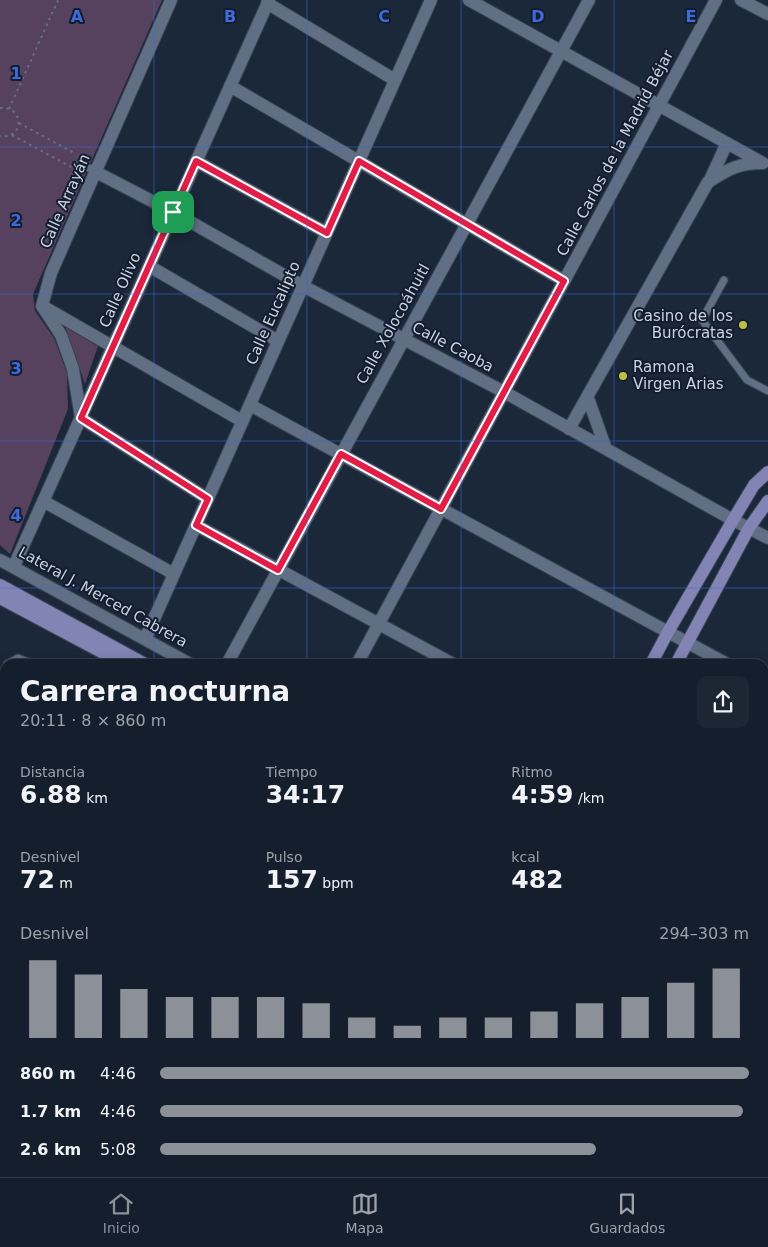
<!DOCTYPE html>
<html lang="es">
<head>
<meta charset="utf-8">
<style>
	:root { --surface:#141e2c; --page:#1d2734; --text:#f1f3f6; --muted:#9da2a9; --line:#333c48; --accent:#8c9099 }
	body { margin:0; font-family:"DejaVu Sans",sans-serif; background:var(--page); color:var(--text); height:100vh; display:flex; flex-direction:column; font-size:19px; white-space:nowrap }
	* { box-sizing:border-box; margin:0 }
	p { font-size:16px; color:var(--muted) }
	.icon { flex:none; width:28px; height:28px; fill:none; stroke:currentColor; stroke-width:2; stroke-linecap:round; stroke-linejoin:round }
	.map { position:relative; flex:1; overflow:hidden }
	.panel { position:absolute; left:0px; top:659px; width:769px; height:519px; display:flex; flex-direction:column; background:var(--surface); border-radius:15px 15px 0 0; box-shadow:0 2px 12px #0003,0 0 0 1px var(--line) }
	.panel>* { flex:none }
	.pin { position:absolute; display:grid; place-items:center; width:42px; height:42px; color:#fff; margin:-21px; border-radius:10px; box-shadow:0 2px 8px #0006 }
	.round { display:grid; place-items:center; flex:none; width:52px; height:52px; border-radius:10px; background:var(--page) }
	.summary { display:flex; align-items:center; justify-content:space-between; height:85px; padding:0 20px }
	h1 { font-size:28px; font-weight:700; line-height:38px }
	.metrics { display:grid; grid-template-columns:repeat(3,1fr); gap:8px; height:85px; padding:5px 20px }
	.metrics div { display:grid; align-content:center }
	.metrics b { font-size:25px; font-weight:700 }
	.metrics small { font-size:14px; font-weight:400 }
	.metrics p { font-size:14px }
	.chart { height:140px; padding:10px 20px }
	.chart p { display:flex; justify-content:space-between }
	.chart svg { width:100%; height:90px; margin-top:5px; stroke:var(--accent); stroke-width:6 }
	ul { padding:0 20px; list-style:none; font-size:16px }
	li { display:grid; grid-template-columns:80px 60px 1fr; align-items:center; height:38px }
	li i { height:12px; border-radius:6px; background:var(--accent) }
	.tab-bar { display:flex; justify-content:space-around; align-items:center; height:70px; border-top:1px solid var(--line); background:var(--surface); font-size:14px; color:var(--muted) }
	.tab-bar a { display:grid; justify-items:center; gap:2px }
	.tab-bar .on { color:var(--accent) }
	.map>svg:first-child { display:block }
	.green { fill:#56415e }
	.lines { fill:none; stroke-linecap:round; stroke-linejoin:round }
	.service-casing { stroke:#394352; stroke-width:9 }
	.minor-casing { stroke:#394352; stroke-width:14 }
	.tertiary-casing { stroke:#394352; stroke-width:14 }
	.primary-casing { stroke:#394352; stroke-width:14 }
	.path { stroke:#657080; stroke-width:2; stroke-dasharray:2.5 4; stroke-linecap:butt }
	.service { stroke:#606f84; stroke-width:7 }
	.minor { stroke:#606f84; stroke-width:12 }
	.tertiary { stroke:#606f84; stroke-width:12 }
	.primary { stroke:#8284b4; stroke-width:12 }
	.route-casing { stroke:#fff; stroke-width:10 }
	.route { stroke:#e11d48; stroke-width:6 }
	.grid { fill:none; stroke:#4069d9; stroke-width:1; stroke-opacity:0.55 }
	.poi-dot { fill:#bdbf43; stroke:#121e30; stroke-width:2 }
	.labels { text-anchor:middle; stroke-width:4; stroke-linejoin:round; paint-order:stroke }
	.street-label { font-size:15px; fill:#cbd3df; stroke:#121e30 }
	.poi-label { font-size:15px; fill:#cbd3df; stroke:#121e30; text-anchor:end }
	.grid-label { font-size:16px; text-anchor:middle; font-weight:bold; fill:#4069d9; stroke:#121e30; stroke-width:4; stroke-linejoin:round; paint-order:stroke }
</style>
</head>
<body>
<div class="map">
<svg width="768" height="1177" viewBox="0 0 768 1177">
	<rect width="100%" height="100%" fill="#1b283a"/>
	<!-- green -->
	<path class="green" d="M 0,0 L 162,0 L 33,294 L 35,311 L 54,338 L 67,373 L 68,409 L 10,554 L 0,545 Z
		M 65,327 L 98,346 L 85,384 Z"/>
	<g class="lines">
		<!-- service casing -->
		<g class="service-casing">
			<path id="service" d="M 80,163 L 96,172
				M 724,280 L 702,320 L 747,380 L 768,391
				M 7,664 L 18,658 L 33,664
				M 5,668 L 5,690"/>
		</g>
		<!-- minor casing -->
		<g class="minor-casing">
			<path id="minor" d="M 171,0 L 51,273 L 42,306 L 61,335 L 73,369 L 81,418 L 208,499
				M 469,0 L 761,162
				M 741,0 L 768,14
				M 267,3 L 395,80
				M 230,86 L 564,281
				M 196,161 L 327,233
				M 96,172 L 173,212 L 303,286 L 504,392 L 733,520 L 768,538
				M 709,182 L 727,143
				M 149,266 L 278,341
				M 44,307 L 242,421
				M 588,398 L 606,449
				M 250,405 L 727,664
				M 569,429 L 708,182 C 729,169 738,163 763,163
				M 43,501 L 174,574
				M 196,525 L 453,664
				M 14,566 L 269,0
				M 145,639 L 431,0
				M 227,664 L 589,0
				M 357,664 L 716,0
				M 764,684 L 768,686
				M 0,826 L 5,828
				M 764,831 L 768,833
				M 0,914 L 5,900
				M 0,1002 L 5,1004
				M 0,1092 L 5,1094
				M 174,1172 L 184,1177
				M 385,1172 L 396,1177
				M 455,1172 L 465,1177
				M 740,1172 L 749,1177
				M 211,1177 L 213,1172
				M 599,1177 L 601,1172
				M 729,1177 L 731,1172"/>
		</g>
		<!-- tertiary casing -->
		<g class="tertiary-casing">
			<path id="tertiary" d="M 0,560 L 190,664
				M 764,978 L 768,980
				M 764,1026 L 768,1028"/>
		</g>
		<!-- primary casing -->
		<g class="primary-casing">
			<path id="primary" d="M 0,585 L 145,664
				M 0,598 L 124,664
				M 651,664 L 668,632 L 733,520 L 754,485 L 768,472
				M 676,664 L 749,528 L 768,501
				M 764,995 L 768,997
				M 764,1009 L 768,1011
				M 425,1177 L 426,1172
				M 450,1177 L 451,1172"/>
		</g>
		<!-- path -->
		<path class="path" d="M 0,108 C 24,105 25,140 0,136
			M 9,109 L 58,0
			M 19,123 L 76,154
			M 12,135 L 71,167"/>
		<!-- service -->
		<use href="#service" class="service"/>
		<!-- minor -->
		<use href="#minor" class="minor"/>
		<!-- tertiary -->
		<use href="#tertiary" class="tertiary"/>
		<!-- primary -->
		<use href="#primary" class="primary"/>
	</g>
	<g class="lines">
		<!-- route casing -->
		<g class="route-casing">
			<path id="route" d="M 196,161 L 327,233 L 359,161 L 564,281 L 441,509 L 341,454 L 278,570 L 196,525 L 208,499 L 81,418 Z"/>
		</g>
		<!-- route -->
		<use href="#route" class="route"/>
	</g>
	<!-- grid -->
	<path class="grid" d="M 154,0 L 154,664M 307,0 L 307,664M 461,0 L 461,664M 614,0 L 614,664M 0,147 L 768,147M 0,294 L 768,294M 0,441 L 768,441M 0,588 L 768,588M 0,736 L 5,736M 764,736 L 768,736M 0,883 L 5,883M 764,883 L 768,883M 0,1030 L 5,1030M 764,1030 L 768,1030M 154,1172 L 154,1177M 307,1172 L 307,1177M 461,1172 L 461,1177M 614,1172 L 614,1177"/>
	<!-- markers -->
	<g class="poi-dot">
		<circle cx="743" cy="325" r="5"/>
		<circle cx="623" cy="376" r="5"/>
	</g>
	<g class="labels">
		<!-- street labels -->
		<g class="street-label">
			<text transform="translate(615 153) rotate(-62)" y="5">Calle Carlos de la Madrid Béjar</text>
			<text transform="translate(65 201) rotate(-66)" y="5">Calle Arrayán</text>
			<text transform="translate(120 290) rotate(-66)" y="5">Calle Olivo</text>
			<text transform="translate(273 313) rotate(-66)" y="5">Calle Eucalipto</text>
			<text transform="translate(393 324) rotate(-61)" y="5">Calle Xolocoáhuitl</text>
			<text transform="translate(453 347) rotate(28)" y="5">Calle Caoba</text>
			<text transform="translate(103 597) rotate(29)" y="5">Lateral J. Merced Cabrera</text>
		</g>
		<!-- poi labels -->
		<g class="poi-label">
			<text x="733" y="321">Casino de los<tspan x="733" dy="17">Burócratas</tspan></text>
			<text x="633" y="372" text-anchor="start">Ramona<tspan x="633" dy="17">Virgen Arias</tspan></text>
		</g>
	</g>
	<g class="grid-label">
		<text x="77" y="22">A</text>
		<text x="230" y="22">B</text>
		<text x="384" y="22">C</text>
		<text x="538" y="22">D</text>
		<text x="691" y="22">E</text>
		<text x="16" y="79">1</text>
		<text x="16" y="226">2</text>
		<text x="16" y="374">3</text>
		<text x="16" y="521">4</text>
	</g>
</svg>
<div class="pin" style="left:173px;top:212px;background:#1e9e55"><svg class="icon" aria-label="arrive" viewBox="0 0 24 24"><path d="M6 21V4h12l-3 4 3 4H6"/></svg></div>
<section class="panel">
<div class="summary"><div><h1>Carrera nocturna</h1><p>20:11 · 8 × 860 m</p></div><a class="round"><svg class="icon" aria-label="share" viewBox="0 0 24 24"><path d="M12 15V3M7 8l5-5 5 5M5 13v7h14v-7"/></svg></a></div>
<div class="metrics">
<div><p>Distancia</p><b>6.88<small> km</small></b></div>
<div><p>Tiempo</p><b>34:17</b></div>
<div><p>Ritmo</p><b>4:59<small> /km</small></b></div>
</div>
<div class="metrics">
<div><p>Desnivel</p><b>72<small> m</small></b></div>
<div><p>Pulso</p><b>157<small> bpm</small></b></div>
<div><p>kcal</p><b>482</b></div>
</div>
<div class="chart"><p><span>Desnivel</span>294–303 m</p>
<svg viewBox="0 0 160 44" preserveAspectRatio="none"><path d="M5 44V6M15 44V13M25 44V20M35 44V24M45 44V24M55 44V24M65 44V27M75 44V34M85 44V38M95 44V34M105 44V34M115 44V31M125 44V27M135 44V24M145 44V17M155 44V10"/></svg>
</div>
<ul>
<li><b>860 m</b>4:46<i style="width:100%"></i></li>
<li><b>1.7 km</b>4:46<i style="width:99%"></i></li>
<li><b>2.6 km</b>5:08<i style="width:74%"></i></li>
</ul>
</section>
</div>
<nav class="tab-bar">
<a class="on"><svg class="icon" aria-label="home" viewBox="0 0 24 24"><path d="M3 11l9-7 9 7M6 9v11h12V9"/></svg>Inicio</a>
<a><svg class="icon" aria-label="map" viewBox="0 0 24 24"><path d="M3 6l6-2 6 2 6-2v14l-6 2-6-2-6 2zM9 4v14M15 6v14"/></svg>Mapa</a>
<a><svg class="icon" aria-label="saved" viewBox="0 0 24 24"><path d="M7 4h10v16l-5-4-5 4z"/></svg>Guardados</a>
</nav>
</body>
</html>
